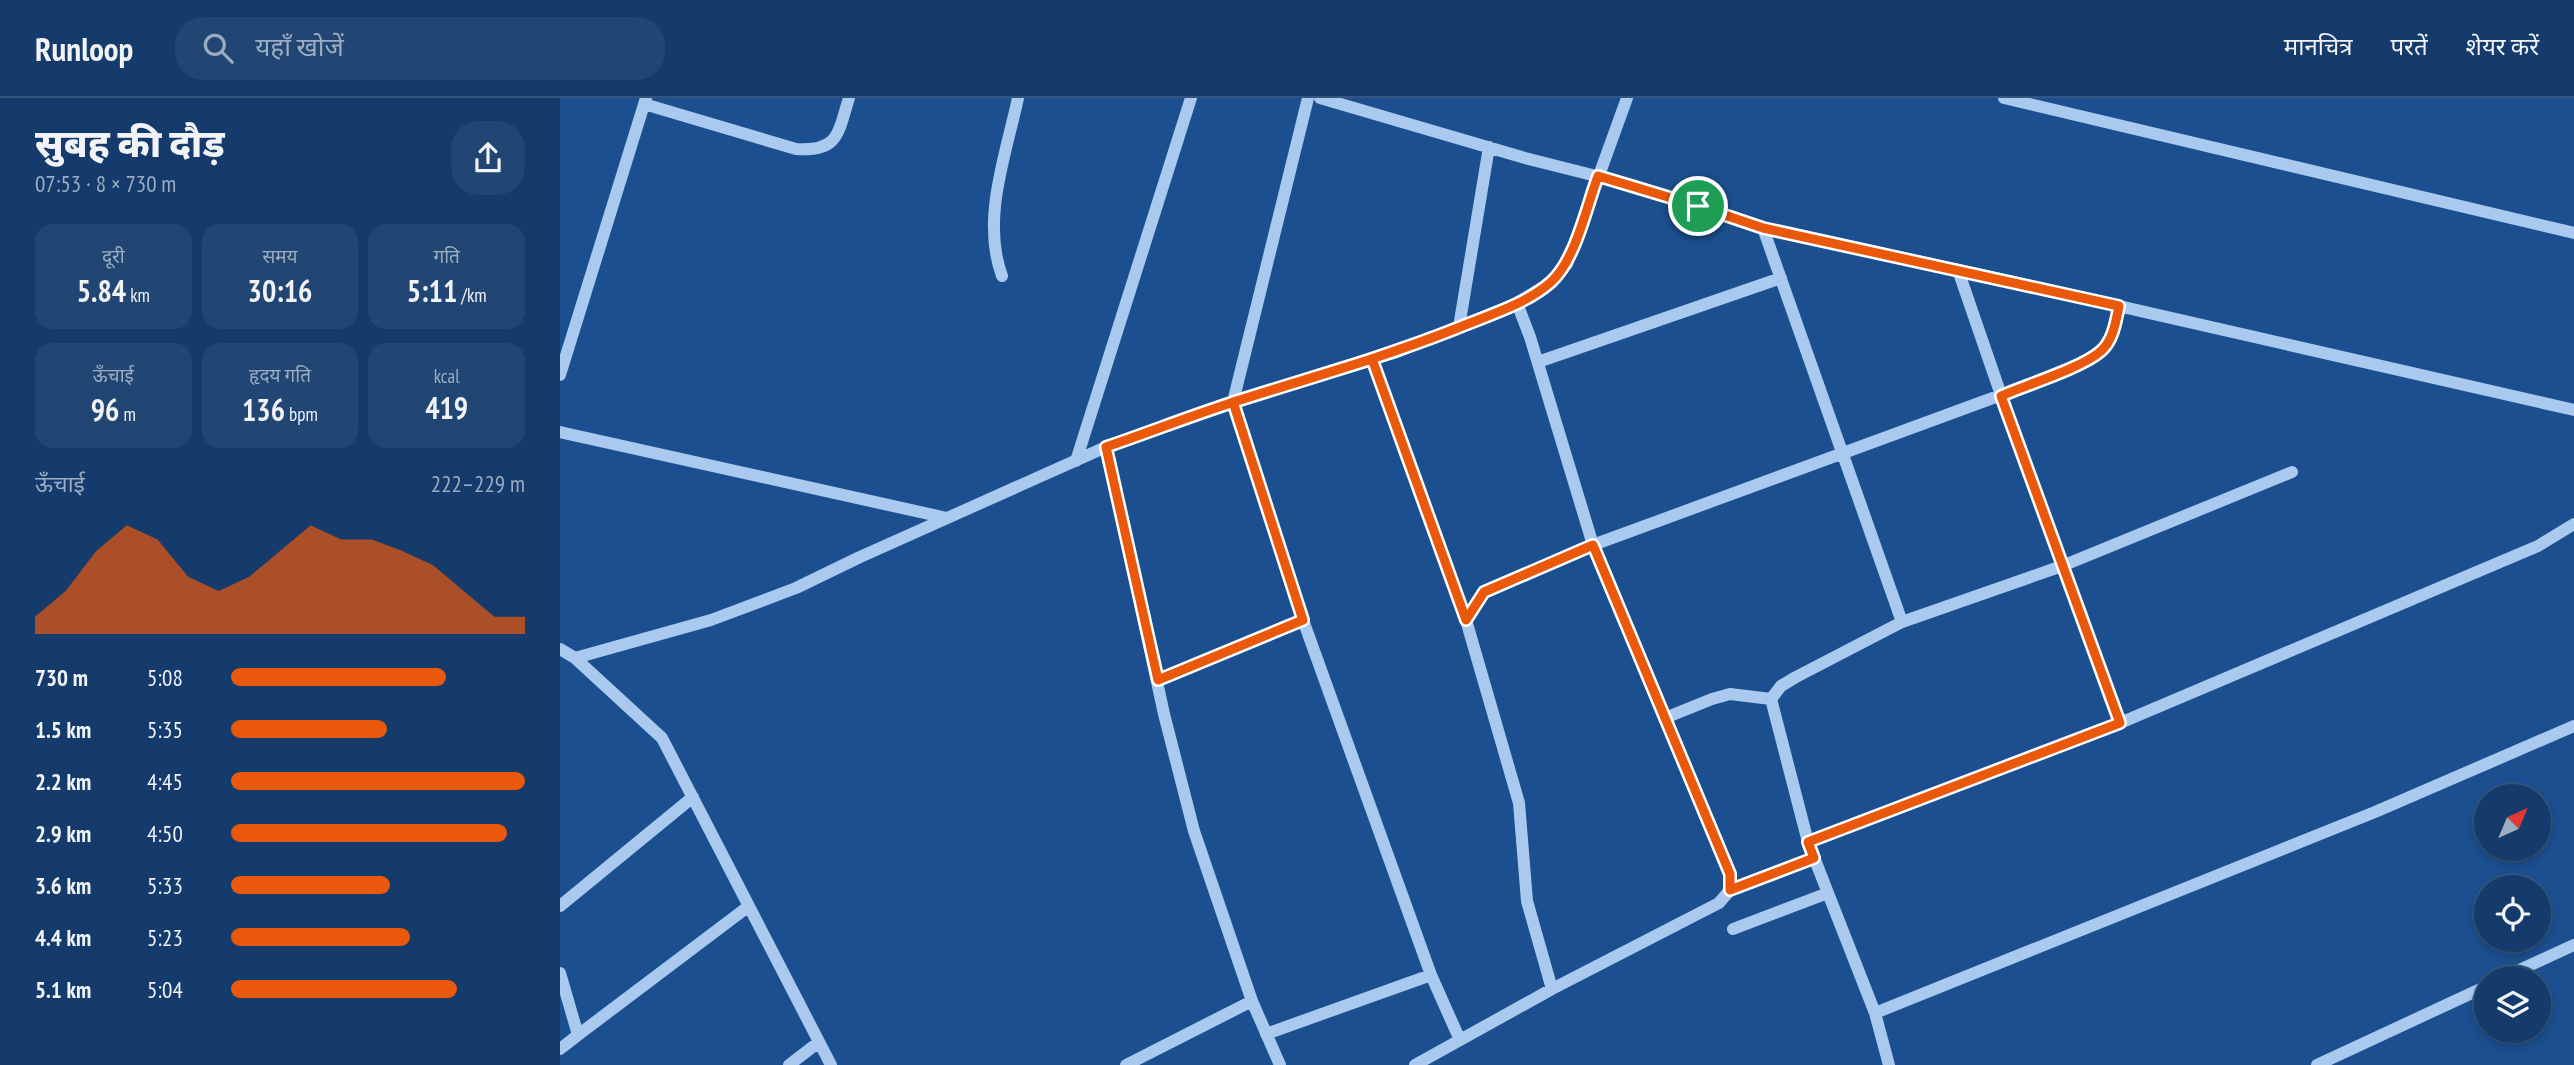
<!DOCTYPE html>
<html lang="hi">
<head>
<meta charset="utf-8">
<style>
	:root { --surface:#143b6b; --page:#214673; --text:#f1f3f6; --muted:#9dadc1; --line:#33557e; --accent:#ea580c }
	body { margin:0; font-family:"PT Sans Narrow","Noto Sans Devanagari",sans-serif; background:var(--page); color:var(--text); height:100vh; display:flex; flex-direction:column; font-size:26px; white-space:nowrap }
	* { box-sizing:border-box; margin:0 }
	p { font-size:23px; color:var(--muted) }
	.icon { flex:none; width:38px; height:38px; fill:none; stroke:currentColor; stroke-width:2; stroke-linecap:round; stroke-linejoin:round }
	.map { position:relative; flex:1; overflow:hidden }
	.details { display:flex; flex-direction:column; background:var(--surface); width:560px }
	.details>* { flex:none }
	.needle { width:46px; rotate:44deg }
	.controls { position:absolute; left:1914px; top:686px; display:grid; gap:14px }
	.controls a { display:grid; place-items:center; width:77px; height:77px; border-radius:50%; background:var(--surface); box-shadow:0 4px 10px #0003,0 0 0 2px var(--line); font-size:35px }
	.pin { position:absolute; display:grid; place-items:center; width:60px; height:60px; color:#fff; margin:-30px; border:4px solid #fff; border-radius:50%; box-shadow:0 2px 7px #0007 }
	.round { display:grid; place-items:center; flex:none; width:74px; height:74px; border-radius:28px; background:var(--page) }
	.overview { display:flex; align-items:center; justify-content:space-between; height:119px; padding:0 35px }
	h1 { font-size:38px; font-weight:800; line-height:52px }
	.metrics { display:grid; grid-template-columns:repeat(3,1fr); gap:10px; height:119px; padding:7px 35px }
	.metrics div { display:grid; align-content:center; border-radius:18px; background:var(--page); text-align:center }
	.metrics b { font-size:30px; font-weight:800 }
	.metrics small { font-size:19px; font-weight:400 }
	.metrics p { font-size:19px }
	.chart { height:196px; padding:14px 35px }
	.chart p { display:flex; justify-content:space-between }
	.chart svg { width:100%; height:126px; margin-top:7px; fill:var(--accent); opacity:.7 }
	ul { padding:0 35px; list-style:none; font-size:23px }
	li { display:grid; grid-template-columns:112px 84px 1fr; align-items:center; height:52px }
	li i { height:18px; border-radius:9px; background:var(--accent) }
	header { display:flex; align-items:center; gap:42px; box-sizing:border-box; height:98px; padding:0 35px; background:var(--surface); border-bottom:2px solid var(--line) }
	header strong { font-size:33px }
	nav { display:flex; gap:38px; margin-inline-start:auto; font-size:24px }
	.search { width:490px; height:63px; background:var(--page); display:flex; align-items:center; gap:18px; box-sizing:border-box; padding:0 24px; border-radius:28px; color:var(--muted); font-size:26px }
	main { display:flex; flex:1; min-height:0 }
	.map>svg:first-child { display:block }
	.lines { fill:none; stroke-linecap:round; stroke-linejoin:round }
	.minor { stroke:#a9c9ee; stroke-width:12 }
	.route-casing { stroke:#fff; stroke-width:14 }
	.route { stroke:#ea580c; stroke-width:9 }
</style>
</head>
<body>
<header>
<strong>Runloop</strong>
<div class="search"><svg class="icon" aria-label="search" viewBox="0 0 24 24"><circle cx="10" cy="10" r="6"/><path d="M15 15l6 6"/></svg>यहाँ खोजें</div>
<nav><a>मानचित्र</a><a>परतें</a><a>शेयर करें</a></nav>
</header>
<main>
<section class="details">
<div class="overview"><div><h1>सुबह की दौड़</h1><p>07:53 · 8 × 730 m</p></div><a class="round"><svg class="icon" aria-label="share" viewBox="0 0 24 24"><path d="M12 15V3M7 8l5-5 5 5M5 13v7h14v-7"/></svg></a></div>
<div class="metrics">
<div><p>दूरी</p><b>5.84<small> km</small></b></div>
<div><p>समय</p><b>30:16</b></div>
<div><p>गति</p><b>5:11<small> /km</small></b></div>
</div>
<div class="metrics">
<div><p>ऊँचाई</p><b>96<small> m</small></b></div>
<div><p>हृदय गति</p><b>136<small> bpm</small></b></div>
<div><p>kcal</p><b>419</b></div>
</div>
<div class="chart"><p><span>ऊँचाई</span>222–229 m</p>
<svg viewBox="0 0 160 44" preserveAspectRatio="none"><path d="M0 44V38L10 29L20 15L30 6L40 11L50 24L60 29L70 24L80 15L90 6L100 11L110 11L120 15L130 20L140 29L150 38L160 38V44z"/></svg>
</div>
<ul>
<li><b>730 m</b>5:08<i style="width:73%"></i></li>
<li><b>1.5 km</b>5:35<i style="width:53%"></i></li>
<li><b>2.2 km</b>4:45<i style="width:100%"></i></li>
<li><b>2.9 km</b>4:50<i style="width:94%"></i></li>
<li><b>3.6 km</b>5:33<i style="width:54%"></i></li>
<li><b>4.4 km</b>5:23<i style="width:61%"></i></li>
<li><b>5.1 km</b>5:04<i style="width:77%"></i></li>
</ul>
</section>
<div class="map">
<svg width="2014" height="967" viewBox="0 0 2014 967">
	<rect width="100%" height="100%" fill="#1b4f8f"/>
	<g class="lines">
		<!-- minor -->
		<path class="minor" d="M 760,0 L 965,60 L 1072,87 L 1203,130 L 1427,178 L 2014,312
			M 1444,0 L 2014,135
			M 84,6 L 236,51 C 279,54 278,35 289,0
			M 1203,130 L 1342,524 L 1236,579 L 1221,588 L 1211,601 L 1248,744 L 1315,915 L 1815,714 L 2014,628
			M 1398,172 L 1441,297 L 1560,625 L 1978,448 L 2014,426
			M 442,178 C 421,121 446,57 458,0
			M 957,205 L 990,185 L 1007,166 L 1067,0
			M 899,229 L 929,49
			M 812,261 L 906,522
			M 978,264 L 1221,180
			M 0,277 L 86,0
			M 0,334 L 387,420
			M 546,349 L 673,304 L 837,254 L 957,205 L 970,239 L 1033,447 L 1170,776 L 1170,792 L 1159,805 L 992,891 L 855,967
			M 516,363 L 631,0
			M 743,522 L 673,304 L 748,0
			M 1342,524 L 1502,468 L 1732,374
			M 0,551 L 15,560 L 102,640 L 271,967
			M 15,560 L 151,522 L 236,490 L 300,459 L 546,349 L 604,616 L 634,733 L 692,903 L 566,967
			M 598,582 L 743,522 L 871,877 L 900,942
			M 1105,620 L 1152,601 L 1170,596 L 1211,601
			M 1248,744 L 1560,625
			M 1170,792 L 1254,760
			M 0,808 L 133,699
			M 1173,831 L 1268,795
			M 0,875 L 18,937 L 0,951
			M 1942,880 L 2014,847
			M 992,891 L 967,803 L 959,705 L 906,522 L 924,494 L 1033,447 L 1441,297 L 1524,264 L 1542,252 L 1553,235 L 1559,208
			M 692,903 L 720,967
			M 1315,915 L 1329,967
			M 706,936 L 871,877
			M 18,937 L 189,808
			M 229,967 L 259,944
			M 1757,967 L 1927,888"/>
	</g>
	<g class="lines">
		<!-- route casing -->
		<g class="route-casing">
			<path id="route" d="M 1138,108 L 1038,78 C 1026,110 1016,161 991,184 C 965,207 926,218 895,231 C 824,259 750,280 677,303 C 633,317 590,334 546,349 L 598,582 L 743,522 L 673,304 L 812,261 L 906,522 L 924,494 L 1033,447 L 1170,776 L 1170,792 L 1254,760 L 1248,744 L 1560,625 L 1441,298 C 1466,287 1522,270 1541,253 C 1553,243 1556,223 1559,208 L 1203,130 L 1138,108"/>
		</g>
		<!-- route -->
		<use href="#route" class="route"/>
	</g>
</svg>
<div class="controls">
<a><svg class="needle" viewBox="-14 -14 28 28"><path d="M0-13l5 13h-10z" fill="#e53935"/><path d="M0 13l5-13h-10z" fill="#9dadc1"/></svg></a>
<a><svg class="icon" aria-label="locate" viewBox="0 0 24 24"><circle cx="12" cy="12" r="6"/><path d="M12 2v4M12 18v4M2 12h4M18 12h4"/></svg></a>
<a><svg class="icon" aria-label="layers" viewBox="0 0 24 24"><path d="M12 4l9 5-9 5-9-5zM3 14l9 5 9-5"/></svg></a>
</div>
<div class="pin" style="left:1138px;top:108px;background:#1e9e55"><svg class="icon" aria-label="arrive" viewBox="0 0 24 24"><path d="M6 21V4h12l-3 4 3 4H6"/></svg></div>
</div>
</main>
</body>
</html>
